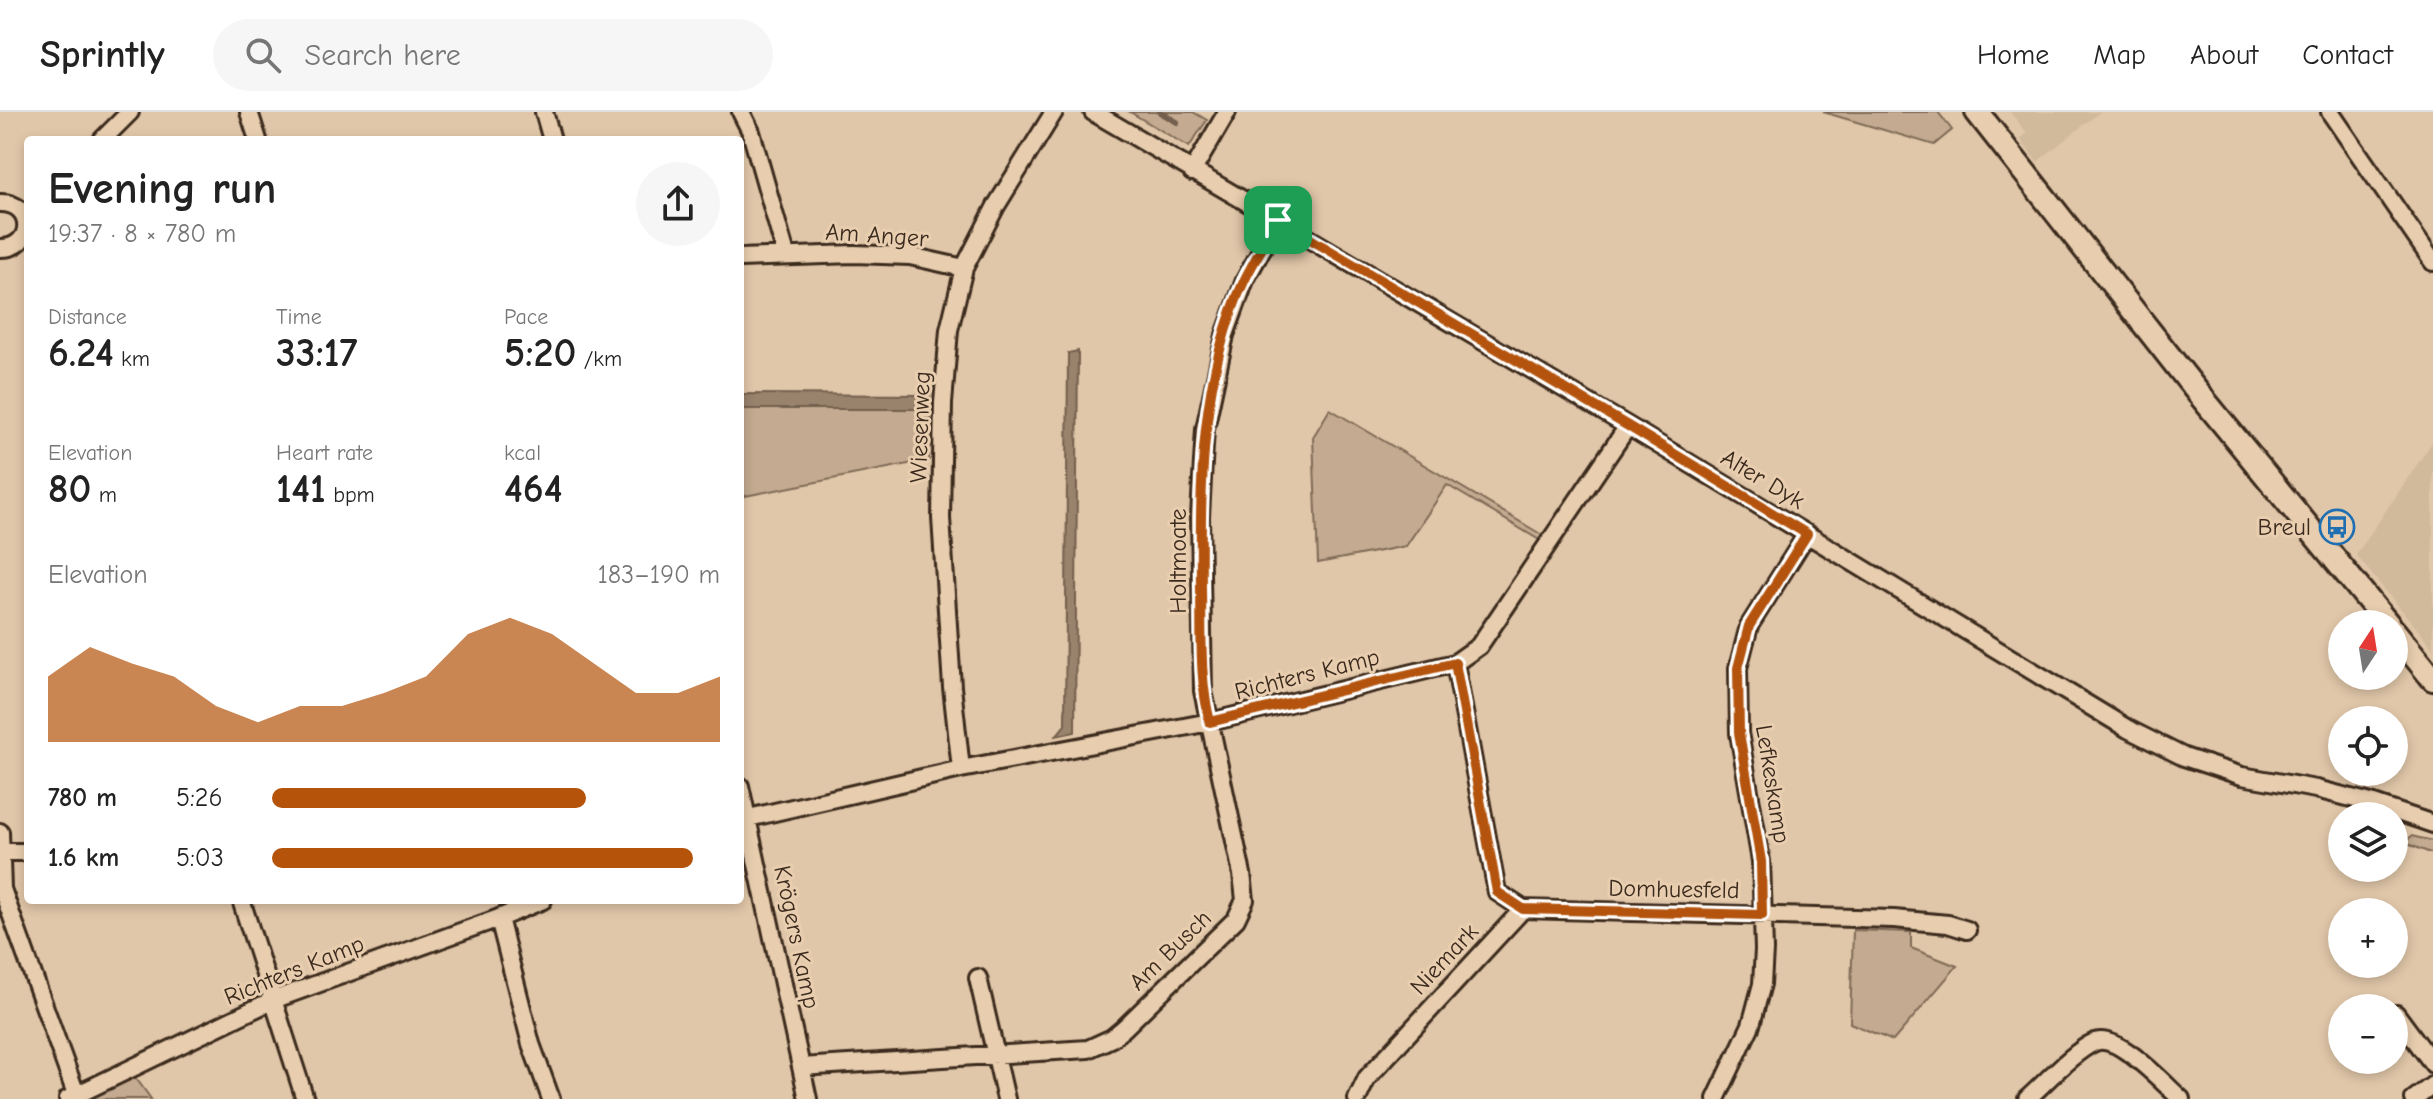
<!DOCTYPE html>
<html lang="en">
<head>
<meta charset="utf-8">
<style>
	:root { --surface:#fff; --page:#f6f6f6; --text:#222; --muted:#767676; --line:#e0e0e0; --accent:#b45309 }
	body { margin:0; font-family:"Comic Neue",sans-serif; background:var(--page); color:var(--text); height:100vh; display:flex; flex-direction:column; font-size:30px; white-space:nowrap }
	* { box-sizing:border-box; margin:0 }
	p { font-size:26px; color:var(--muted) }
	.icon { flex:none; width:44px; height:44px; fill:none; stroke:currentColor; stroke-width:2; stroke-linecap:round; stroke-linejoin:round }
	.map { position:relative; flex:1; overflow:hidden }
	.side { position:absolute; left:24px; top:24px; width:720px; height:768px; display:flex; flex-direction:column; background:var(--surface); border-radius:8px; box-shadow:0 4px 12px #0003 }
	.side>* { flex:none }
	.needle { width:52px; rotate:12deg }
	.tools { position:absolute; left:2328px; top:498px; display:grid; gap:16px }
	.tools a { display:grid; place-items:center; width:80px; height:80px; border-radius:50%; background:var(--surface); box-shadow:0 4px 12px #0003; font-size:40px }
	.pin { position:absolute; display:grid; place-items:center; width:68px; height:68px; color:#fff; margin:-34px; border-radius:16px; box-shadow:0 4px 12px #0006 }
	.round { display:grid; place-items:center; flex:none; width:84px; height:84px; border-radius:42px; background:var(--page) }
	.headline { display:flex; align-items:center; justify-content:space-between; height:136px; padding:0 24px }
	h1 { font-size:44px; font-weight:600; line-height:60px }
	.figures { display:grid; grid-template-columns:repeat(3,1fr); gap:12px; height:136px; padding:8px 24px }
	.figures div { display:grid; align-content:center }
	.figures b { font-size:40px; font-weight:600 }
	.figures small { font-size:22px; font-weight:400 }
	.figures p { font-size:22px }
	.chart { height:224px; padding:16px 24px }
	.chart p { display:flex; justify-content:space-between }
	.chart svg { width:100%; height:144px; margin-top:8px; fill:var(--accent); opacity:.7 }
	ul { padding:0 24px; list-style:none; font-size:26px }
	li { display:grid; grid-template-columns:128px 96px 1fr; align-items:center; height:60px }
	li i { height:20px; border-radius:10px; background:var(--accent) }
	header { display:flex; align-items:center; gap:48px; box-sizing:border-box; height:112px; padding:0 40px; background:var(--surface); border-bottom:2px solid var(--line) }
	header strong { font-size:38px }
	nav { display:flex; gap:44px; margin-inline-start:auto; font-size:28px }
	.search { width:560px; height:72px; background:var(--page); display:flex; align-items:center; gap:20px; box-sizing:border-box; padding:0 28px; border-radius:44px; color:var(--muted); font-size:30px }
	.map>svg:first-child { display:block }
	.built { fill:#d1b99c }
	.green { fill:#c3aa90; stroke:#7f6a57; stroke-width:2 }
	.water { fill:#99836d; stroke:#735f4d; stroke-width:2 }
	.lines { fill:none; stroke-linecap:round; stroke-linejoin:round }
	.stream { stroke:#735f4d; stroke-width:6 }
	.minor-casing { stroke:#3b2a1e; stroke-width:22 }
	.secondary-casing { stroke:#3b2a1e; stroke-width:28 }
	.minor { stroke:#e8ceaf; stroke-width:16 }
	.secondary { stroke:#e8ceaf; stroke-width:22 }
	.route-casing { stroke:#fff; stroke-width:16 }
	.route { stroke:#b45309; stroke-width:10 }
	.labels { text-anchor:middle; stroke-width:6; stroke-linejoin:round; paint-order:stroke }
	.street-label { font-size:24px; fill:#3b2a1e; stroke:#e8ceaf }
	.poi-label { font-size:24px; fill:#3b2a1e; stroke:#e8ceaf; text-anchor:end }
</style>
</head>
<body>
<header>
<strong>Sprintly</strong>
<div class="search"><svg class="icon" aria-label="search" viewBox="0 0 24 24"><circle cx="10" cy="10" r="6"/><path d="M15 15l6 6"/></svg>Search here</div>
<nav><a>Home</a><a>Map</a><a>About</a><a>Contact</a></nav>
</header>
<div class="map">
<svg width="2433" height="987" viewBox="0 0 2433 987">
	<rect width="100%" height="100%" fill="#e1c7a9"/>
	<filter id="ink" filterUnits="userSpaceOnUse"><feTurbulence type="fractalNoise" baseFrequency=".0125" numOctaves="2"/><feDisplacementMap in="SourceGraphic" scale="16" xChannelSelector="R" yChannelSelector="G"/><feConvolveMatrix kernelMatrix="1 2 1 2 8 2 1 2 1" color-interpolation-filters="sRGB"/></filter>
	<g filter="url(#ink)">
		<!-- built -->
		<path class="built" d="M 2010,0 L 2100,0 L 2037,50 L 2020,27 L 2027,21 Z
			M 2433,329 L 2433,536 L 2356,443 Z"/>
		<!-- green -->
		<path class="green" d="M 1130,0 L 1193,0 L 1207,8 L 1189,35 Z
			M 1823,0 L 1938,0 L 1952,18 L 1934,33 Z
			M 740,297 L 930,297 L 929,348 L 740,385 Z
			M 1330,297 L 1544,424 L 1541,429 L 1447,373 L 1406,434 L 1318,451 L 1313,325 Z
			M 2411,724 L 2433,729 L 2433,742 L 2405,731 Z
			M 1853,818 L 1911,820 L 1911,836 L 1957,854 L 1893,929 L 1850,911 Z
			M 130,962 L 138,969 L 151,987 L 84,987 Z"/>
		<!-- water -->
		<path class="water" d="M 1078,239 L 1075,620 L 1056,624 L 1065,613 L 1068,241 Z
			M 740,282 L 930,283 L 930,297 L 740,297 Z"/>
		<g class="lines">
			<!-- stream -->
			<path class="stream" d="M 1160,0 L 1177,10"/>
			<!-- minor casing -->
			<g class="minor-casing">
				<path id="minor" d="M 249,0 L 258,28
					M 544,0 L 552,28
					M 741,0 L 751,20 L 786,143
					M 1093,0 L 1628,314 L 2128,617 L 2184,645 L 2242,664 L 2316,677 L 2371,691 L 2433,712
					M 2330,0 L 2433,150
					M 102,28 L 130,0
					M 1192,60 L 1227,0
					M 0,91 C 35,90 35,137 0,136
					M 740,146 L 854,142 L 910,144 L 964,156
					M 961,657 L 952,575 L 941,406 L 943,291 L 949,218 L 964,156 L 996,94 L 1054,0
					M 740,674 L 808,987
					M 740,708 L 961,657 L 1210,610 L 1455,551 L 1479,534 L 1628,314
					M 0,720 L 2,777 L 76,982
					M 0,740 L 28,740
					M 241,788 L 305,987
					M 1523,797 L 1894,807 L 1948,812 L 1967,818
					M 499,806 L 531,932 L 551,987
					M 978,866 L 1006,987
					M 2396,902 L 2433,952
					M 801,955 L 1088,937 L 1112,926 L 1124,916 L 1236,807 L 1245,788 L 1242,762 L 1203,579 L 1200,405 L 1202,367 L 1205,317 L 1225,223 L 1245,168 L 1278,108
					M 68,987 L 273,888 L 499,806 L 543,788
					M 1357,987 L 1367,966 L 1523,797 L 1497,780 L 1455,551
					M 1716,987 L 1751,913 L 1762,872 L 1764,838 L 1761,749 L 1739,621 L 1738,556 L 1749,514 L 1807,422
					M 2027,987 C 2044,972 2075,938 2095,930 C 2118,921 2164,972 2181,987
					M 2414,987 L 2433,973"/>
			</g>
			<!-- secondary casing -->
			<g class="secondary-casing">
				<path id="secondary" d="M 1977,0 L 2195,277 L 2388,512
					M 2394,519 L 2433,567"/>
			</g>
			<!-- minor -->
			<use href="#minor" class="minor"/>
			<!-- secondary -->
			<use href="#secondary" class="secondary"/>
		</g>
	</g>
	<g class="lines" filter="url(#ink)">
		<!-- route casing -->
		<g class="route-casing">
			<path id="route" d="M 1278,108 L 1628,314 L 1807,422 L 1749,514 L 1738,556 L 1739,621 L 1761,749 L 1762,803 L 1523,797 L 1497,780 L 1455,551 L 1210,610 C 1199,566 1202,522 1201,477 C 1200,373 1200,263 1245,167 C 1255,147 1267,128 1278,108 Z"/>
		</g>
		<!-- route -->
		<use href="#route" class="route"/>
	</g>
	<!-- icons -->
	<defs>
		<g id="bus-ring" transform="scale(1.8)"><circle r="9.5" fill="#e8ceaf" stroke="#1f6fb2" stroke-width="1.5"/><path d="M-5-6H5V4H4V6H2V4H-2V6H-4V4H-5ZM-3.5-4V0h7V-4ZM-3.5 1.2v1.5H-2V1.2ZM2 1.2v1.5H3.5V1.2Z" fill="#1f6fb2"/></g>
	</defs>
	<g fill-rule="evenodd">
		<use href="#bus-ring" x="2337" y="415"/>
	</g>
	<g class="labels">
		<!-- street labels -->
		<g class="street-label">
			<text transform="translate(877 123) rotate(4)" y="8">Am Anger</text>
			<text transform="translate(920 315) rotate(-88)" y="8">Wiesenweg</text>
			<text transform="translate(1763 367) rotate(31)" y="8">Alter Dyk</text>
			<text transform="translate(1178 449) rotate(-90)" y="8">Holtmoate</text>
			<text transform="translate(1307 562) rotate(-14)" y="8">Richters Kamp</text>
			<text transform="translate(1773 672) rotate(81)" y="8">Lefkeskamp</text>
			<text transform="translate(1674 777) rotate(1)" y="8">Domhuesfeld</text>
			<text transform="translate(797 825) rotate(78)" y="8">Krögers Kamp</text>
			<text transform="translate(1170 838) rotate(-44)" y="8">Am Busch</text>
			<text transform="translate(1444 847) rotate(-47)" y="8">Niemark</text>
			<text transform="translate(294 858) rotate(-22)" y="8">Richters Kamp</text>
		</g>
		<!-- poi labels -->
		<g class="poi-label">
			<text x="2311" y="423">Breul</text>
		</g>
	</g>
</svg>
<div class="tools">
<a><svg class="needle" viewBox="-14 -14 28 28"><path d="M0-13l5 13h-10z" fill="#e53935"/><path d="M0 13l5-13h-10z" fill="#767676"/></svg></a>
<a><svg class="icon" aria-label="locate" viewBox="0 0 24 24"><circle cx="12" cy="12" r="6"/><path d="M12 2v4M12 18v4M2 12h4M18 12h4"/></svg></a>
<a><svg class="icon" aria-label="layers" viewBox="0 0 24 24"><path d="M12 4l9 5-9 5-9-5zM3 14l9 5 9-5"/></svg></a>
<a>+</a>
<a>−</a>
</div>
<div class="pin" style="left:1278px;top:108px;background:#1e9e55"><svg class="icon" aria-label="arrive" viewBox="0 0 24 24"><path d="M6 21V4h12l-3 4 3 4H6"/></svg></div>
<section class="side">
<div class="headline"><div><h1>Evening run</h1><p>19:37 · 8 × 780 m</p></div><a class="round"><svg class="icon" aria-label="share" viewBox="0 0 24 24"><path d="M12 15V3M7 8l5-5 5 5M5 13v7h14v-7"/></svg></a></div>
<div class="figures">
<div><p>Distance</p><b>6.24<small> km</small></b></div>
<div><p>Time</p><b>33:17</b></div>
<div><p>Pace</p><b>5:20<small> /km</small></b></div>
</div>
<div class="figures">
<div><p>Elevation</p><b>80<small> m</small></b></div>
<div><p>Heart rate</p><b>141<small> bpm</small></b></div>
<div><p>kcal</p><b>464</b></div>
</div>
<div class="chart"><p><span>Elevation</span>183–190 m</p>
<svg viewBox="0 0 160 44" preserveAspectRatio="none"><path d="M0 44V24L10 15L20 20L30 24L40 33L50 38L60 33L70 33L80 29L90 24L100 11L110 6L120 11L130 20L140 29L150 29L160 24V44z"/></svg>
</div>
<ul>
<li><b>780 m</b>5:26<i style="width:70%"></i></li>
<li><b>1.6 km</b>5:03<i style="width:94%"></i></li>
</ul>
</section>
</div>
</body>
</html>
